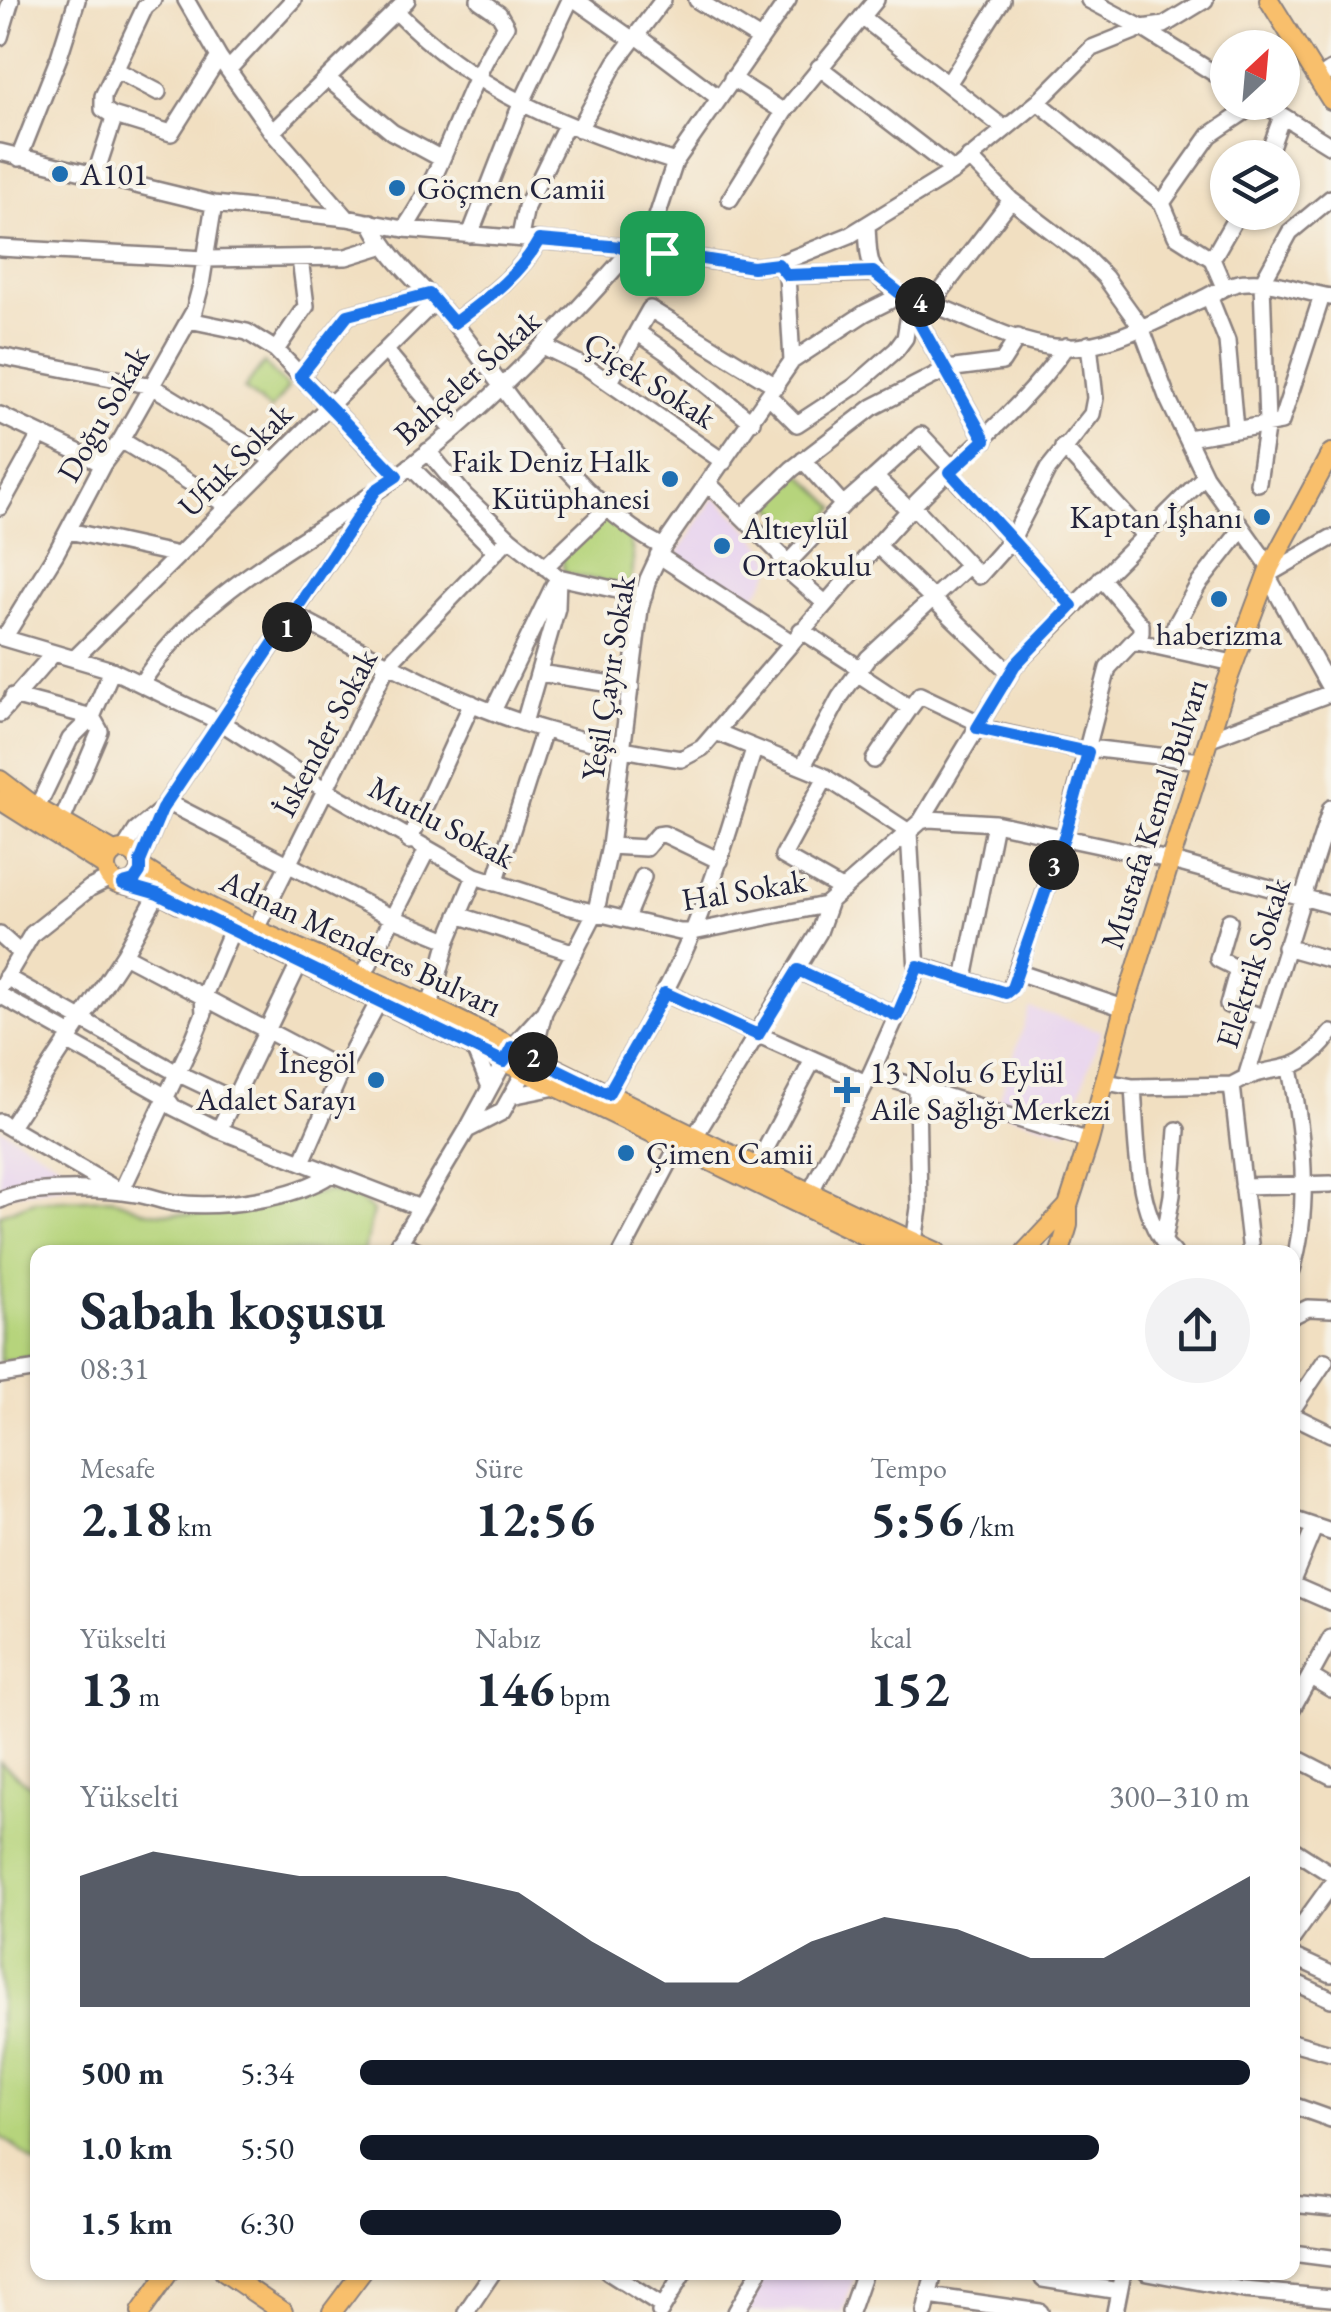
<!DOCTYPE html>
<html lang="tr">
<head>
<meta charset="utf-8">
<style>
	:root { --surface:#fff; --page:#f2f2f3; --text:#1f2937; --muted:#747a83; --accent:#111827 }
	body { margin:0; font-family:"EB Garamond",serif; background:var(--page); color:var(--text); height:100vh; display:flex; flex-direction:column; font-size:38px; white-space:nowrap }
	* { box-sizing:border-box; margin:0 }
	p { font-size:32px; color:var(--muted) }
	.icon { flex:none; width:55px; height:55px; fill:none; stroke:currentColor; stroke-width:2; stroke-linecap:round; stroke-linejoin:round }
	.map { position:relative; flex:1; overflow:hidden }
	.sheet { position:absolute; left:30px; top:1245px; width:1270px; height:1035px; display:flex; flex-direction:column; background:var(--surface); border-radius:20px; box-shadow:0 2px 8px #0004 }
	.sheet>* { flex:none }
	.needle { width:65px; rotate:26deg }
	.fabs { position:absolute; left:1210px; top:30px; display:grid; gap:20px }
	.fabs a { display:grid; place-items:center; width:90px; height:90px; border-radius:50%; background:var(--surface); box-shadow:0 2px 8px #0004; font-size:50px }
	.pin { position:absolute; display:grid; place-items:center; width:85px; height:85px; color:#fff; margin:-42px; border-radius:20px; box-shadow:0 5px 15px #0006 }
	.km { position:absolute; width:50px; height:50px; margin:-25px; border-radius:50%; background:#222; color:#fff; font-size:28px; line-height:50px; text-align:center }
	.round { display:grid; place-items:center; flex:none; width:105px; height:105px; border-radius:52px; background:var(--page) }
	.summary { display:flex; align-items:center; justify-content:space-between; height:170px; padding:0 50px }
	h1 { font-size:55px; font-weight:700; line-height:75px }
	.figures { display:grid; grid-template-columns:repeat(3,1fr); gap:15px; height:170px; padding:10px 50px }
	.figures div { display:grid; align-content:center }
	.figures b { font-size:50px; font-weight:700 }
	.figures small { font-size:28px; font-weight:400 }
	.figures p { font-size:28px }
	.chart { height:280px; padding:20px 50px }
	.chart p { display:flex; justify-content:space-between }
	.chart svg { width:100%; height:180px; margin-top:10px; fill:var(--accent); opacity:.7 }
	ul { padding:0 50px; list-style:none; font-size:32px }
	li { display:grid; grid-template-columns:160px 120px 1fr; align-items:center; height:75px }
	li i { height:25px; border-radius:12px; background:var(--accent) }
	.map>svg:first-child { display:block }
	.built { fill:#e7d2ef }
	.green { fill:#b6d47b; stroke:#6c7b5b; stroke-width:2.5 }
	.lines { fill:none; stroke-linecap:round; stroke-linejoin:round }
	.minor-casing { stroke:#8a807e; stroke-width:20 }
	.major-casing { stroke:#8a807e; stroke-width:22 }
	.minor { stroke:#fff; stroke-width:15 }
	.major { stroke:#f8bf6c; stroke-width:18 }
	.route-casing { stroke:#fff; stroke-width:20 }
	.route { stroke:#1a73e8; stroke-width:12 }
	.poi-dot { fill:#1f6fb2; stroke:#f7f3e8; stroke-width:4 }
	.labels { text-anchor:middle; stroke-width:8; stroke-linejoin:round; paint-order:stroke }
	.poi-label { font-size:32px; fill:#22223b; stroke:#f7f3e8; text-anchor:start }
	.street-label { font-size:32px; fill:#22223b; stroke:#f7f3e8 }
</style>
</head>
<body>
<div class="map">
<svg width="1331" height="2312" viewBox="0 0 1331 2312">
	<rect width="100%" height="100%" fill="#f7f3e8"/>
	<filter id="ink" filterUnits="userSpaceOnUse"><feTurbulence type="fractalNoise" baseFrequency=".01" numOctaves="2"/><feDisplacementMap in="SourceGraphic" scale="20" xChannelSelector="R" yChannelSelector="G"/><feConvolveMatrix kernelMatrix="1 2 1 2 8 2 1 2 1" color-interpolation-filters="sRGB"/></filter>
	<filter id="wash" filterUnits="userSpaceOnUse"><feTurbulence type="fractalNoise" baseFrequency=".0048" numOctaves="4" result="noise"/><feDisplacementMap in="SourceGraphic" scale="40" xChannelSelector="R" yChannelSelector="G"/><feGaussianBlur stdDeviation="2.25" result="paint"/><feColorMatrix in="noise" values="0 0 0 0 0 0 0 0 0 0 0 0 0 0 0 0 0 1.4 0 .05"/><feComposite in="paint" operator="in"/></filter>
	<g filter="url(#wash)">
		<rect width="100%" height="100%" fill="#f1dfc1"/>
		<!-- built -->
		<path class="built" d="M 713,498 L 720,501 L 754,535 L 775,563 L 749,607 L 675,558 Z
			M 1030,1008 L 1101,1031 L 1067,1131 L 995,1111 Z
			M 0,1128 L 78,1175 L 76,1185 L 0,1195 Z
			M 766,2273 L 854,2272 L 855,2274 L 843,2312 L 742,2312 Z"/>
		<!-- green -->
		<path class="green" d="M 264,363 L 288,388 L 271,410 L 244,389 Z
			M 801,474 L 836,508 L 805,540 L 770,504 L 794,476 Z
			M 606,518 C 635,525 637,563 629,587 L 564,573 L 562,557 Z
			M 329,1191 L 356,1197 L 373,1211 L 364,1252 L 38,1252 L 37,1357 L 0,1362 L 0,1214 L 34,1201 L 111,1198 L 147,1212 L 203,1215 Z
			M 0,1762 L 37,1791 L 37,2164 L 0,2136 Z"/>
	</g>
	<g filter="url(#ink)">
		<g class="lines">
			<!-- minor casing -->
			<g class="minor-casing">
				<path id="minor" d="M 186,0 L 219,57 L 272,132 L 347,218
					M 576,0 L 633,40
					M 697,0 L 760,39
					M 1089,0 L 1142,28 L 1228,82
					M 396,11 C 477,94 568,128 675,162
					M 862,17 L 1005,129
					M 637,36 L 719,98
					M 0,37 L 11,0
					M 819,67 L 954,171
					M 116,70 L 158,92
					M 228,70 L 293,0
					M 732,78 L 784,112
					M 328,79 L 392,132 L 440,158
					M 1318,79 L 1331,70
					M 948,84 L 1002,0
					M 1038,102 L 1162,203 L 1176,236 L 1212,259
					M 1260,102 L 1331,146
					M 112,115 L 171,133 L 219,57
					M 579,129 L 616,62 L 663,0
					M 272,132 L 407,0
					M 0,152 L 214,204 L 347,218 L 404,229 L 633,248 L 753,267 L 778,264 L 850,235 L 954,171 L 1038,102 L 1092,48 L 1142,28 L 1164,25 L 1205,0
					M 969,157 L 1011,200 L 1082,254 L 1105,277 L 1141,327 L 1167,397 L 1205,476 L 1270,567
					M 19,158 L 59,57 L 77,0
					M 1267,158 L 1282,116
					M 95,176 L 113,121 L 112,115 L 103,109 L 103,96 L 145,7 L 153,0
					M 730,199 L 784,112 L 876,0
					M 1162,203 L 1210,135 L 1259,102
					M 371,222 C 389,261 427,289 454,323 C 514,399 574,501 663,547
					M 867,225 C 869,265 868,272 901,295
					M 404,229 C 448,167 462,89 506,26 L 499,14 L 479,0
					M 470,235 L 521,104 L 570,0
					M 520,237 L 526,207 L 566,125
					M 0,248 L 205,259 L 346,257 L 382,246
					M 646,250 L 675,162 L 788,0
					M 787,275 L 873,273
					M 1224,287 L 1212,259 L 1239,212
					M 1209,296 L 1227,341 L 1235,429
					M 920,299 L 919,322 L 985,440
					M 932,303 L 1011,200
					M 189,320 L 247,332 L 276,350 L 397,477
					M 454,323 C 486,298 519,276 539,240
					M 637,332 L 650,309 L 776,386
					M 545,347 L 588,368 L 724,462
					M 276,350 L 306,306 L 300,258
					M 386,351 L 453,431
					M 0,356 L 152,386 L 275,461
					M 792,361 L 865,313 L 901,295 C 954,306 1000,341 1054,347 C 1102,352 1156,321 1198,301 C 1215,293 1230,282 1248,282 C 1276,280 1304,293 1331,297
					M 301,375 L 348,315 L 429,294
					M 610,382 L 637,332 L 669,354 L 752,422
					M 769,396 L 797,424 L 855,386 L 896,350 L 905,338 L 912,297
					M 0,415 L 103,464
					M 1188,438 L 1281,422 L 1322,296
					M 121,440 L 228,506
					M 1063,447 L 1144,535
					M 428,451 L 465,496 L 509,538 L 558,577 L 644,596
					M 803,460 L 843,505 L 875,477 L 910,511
					M 410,466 L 496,552
					M 949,472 L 1072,606
					M 875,477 L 921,435 L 953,469
					M 708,483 L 779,553 L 787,570 L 825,603
					M 1258,483 L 1267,422 L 1262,283 L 1290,232 L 1331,198
					M 913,506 L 979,576 L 1012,539 L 1048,469 L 1092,414 L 1095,398 L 1089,344
					M 0,507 L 40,435
					M 743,516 L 792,469 L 873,407 L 947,369 L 1002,362 L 1018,337
					M 69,531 L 178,555
					M 1331,538 L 1267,575 L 1331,690
					M 877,545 L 1010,673
					M 658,555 L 791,642
					M 785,566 L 843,505
					M 545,567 L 606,509
					M 294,615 C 375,657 458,705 546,730 C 590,743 635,752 681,759 L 702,748 C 772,667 840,584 913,506 C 965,452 1023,409 1066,346
					M 801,630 L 861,669
					M 0,637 L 112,670 L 222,723 L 324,789 L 475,876 L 571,907 L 680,932 L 693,932 L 825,905 L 921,821 L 929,819 L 995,823 L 1169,860 L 1331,905
					M 4,638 L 56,553 L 103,464 L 121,440 L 194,311 L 201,285 L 214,204
					M 1133,641 L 1233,663
					M 1164,646 L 1198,585 L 1242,529
					M 74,659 L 435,301
					M 539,673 L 631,687
					M 857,673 L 910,708 L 920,695 L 979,723
					M 141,684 C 203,586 309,542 399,475 C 487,408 560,330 633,248
					M 13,696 L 92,717 L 100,731 L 61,823
					M 493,711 L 554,585
					M 0,714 L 53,654
					M 524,723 L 557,608 L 558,577
					M 977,727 L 1088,752
					M 716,732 L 822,775 L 909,832 L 917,971 L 871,1073 L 811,1191
					M 1208,739 L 1331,693
					M 1089,748 L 1201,761
					M 874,760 L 910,708
					M 803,766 L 840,697 L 868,658 L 969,565
					M 826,777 L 783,856 L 843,890
					M 167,802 L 391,917 L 448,940
					M 37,808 L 70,739 L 92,717 L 112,670
					M 921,821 L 1015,665 L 1205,476
					M 409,841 L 472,703
					M 610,846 L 646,848 L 657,835 L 664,834 L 720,861
					M 124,850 L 136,831 L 159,812
					M 140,862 L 162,809 L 373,495
					M 495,883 L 544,730
					M 458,915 L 575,953
					M 626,918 L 643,877
					M 1229,921 L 1218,959 L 1238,969 L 1228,1005 L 1263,1017
					M 256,929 L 388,664 L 509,538
					M 0,935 L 20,953
					M 1285,947 L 1331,960
					M 124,955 L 342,1070
					M 918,965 L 1006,993 L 1011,988 L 1064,838 L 1108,668 L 1141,633 L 1141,625 L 1101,578
					M 797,970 L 897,1016
					M 1017,972 L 1124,1008
					M 363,976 L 427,850
					M 6,977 L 177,1073 L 234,1100
					M 964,979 L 995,823
					M 0,988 L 32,934 L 90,888 L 110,878
					M 665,993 L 864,1082
					M 0,995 L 71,1035
					M 430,1006 L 448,940 L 475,876
					M 67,1041 L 165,1096 L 173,1107 L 219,1130 L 420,1208
					M 473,1046 L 490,1087
					M 1290,1069 C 1303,1134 1311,1205 1292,1270
					M 871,1073 L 1089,1141
					M 1246,1077 L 1331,808
					M 1106,1082 L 1133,1087 L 1232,1085 C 1274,1059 1294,1083 1331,1033
					M 1232,1085 L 1251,1252
					M 1133,1087 C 1137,1136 1134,1218 1173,1252
					M 608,1094 C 638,1040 670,988 693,931 C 718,871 735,810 754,749
					M 511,1096 L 556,1087
					M 0,1122 L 121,1192 L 193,1040 L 204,1013 L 203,998 L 232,930
					M 10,1128 L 124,955 L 158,893
					M 219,1130 L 300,962
					M 467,1130 L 502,1112 L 533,1057 L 544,1012 L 596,911 L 610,846 L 640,609 L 648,579 L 663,547 L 792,361 L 787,275 L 778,264
					M 695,1136 L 819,932 L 830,901
					M 302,1162 L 342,1070 L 380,999
					M 757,1165 L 813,1060
					M 1243,1186 L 1331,1184
					M 0,1200 C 28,1186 105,1189 137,1194 C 150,1196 162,1201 175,1203 C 218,1209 295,1199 331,1174
					M 1164,1240 L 1172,1195 L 1177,1130
					M 399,1242 L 421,1252
					M 914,1242 L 919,1208 L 917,1090
					M 394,1252 L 467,1130 L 512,1047 L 542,1014
					M 622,1252 L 679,1144
					M 1292,1316 L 1308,1308 L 1331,1309
					M 0,1375 L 38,1369
					M 1292,1410 L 1325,1361
					M 1292,1415 L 1331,1434
					M 1292,1519 L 1331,1532
					M 1292,1581 L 1314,1528
					M 1292,1585 L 1331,1602
					M 1311,1677 L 1331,1689
					M 1292,1709 L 1331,1638
					M 1292,1756 L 1331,1776
					M 1292,1849 L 1331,1874
					M 1292,1939 L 1331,1885
					M 1292,1956 L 1331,1974
					M 1292,1981 L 1331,1999
					M 1292,2042 L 1331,2053
					M 1292,2105 L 1331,2119
					M 1292,2204 L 1331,2208
					M 1292,2253 L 1331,2258
					M 608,2272 L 663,2307
					M 1147,2272 L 1244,2290 L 1331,2298
					M 1043,2279 L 1119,2291
					M 929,2296 L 1040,2312
					M 466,2312 L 493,2272
					M 660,2312 L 684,2272
					M 736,2312 L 759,2272
					M 850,2312 L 864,2272
					M 925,2312 L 934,2272
					M 1115,2312 L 1123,2272"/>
			</g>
			<!-- major casing -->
			<g class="major-casing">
				<path id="major" d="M 1269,0 L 1331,100
					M 0,780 L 37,808 L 114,852
					M 0,800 L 106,867
					M106 867a17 17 0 1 1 34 0a17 17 0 1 1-34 0Z
					M 141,867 C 231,927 336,961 433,1008 C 601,1089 767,1175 937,1252
					M 123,884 L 158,893 L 179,904
					M 261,944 L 898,1252
					M 1025,1252 L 1068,1206
					M 1060,1252 L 1068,1225 L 1068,1206 L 1089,1141 L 1124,1008 L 1225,687 L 1270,567 L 1331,453
					M 224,2272 L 283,2312
					M 141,2312 L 169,2272
					M 332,2312 L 362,2272"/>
			</g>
			<!-- minor -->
			<use href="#minor" class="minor"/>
			<!-- major -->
			<use href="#major" class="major"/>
		</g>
	</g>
	<g class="lines" filter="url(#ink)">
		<!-- route casing -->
		<g class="route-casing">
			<path id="route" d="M 539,240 L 634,248 L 753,267 L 778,264 L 787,275 L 873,272 L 902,295 L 920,299 L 919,322 L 985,440 L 950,472 L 1072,606 L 1015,665 L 977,728 L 1088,752 L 1064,838 L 1012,988 L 1006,993 L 918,966 L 897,1016 L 798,970 L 758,1035 L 665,993 L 608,1094 L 512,1047 L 504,1062 L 158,894 L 123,884 L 134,881 L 140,872 L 140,862 L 162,809 L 376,490 L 397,476 L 300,376 L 348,315 L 429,294 L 454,323 C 486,299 519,276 539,240 Z"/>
		</g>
		<!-- route -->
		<use href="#route" class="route"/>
	</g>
	<!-- markers -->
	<g class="poi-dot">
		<circle cx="60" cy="174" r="10"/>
		<circle cx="397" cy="188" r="10"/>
		<circle cx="670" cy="479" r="10"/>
		<circle cx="1262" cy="517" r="10"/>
		<circle cx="722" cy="546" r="10"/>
		<circle cx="1219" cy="599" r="10"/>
		<circle cx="376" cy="1080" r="10"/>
		<path d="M842 1075h10v10h10v10h-10v10h-10v-10h-10v-10h10z"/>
		<circle cx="626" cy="1153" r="10"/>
	</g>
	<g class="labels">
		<!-- poi labels -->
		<g class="poi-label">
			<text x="80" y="185">A101</text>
			<text x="417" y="199">Göçmen Camii</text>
			<text x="650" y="472" text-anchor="end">Faik Deniz Halk<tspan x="650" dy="37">Kütüphanesi</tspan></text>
			<text x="1242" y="528" text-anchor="end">Kaptan İşhanı</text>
			<text x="742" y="539">Altıeylül<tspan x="742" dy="37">Ortaokulu</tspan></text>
			<text x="1219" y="645" text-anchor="middle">haberizma</text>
			<text x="356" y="1073" text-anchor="end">İnegöl<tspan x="356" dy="37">Adalet Sarayı</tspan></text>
			<text x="870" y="1083">13 Nolu 6 Eylül<tspan x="870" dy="37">Aile Sağlığı Merkezi</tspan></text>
			<text x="646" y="1164">Çimen Camii</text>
		</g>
		<!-- street labels -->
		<g class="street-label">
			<text transform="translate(467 377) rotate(-42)" y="11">Bahçeler Sokak</text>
			<text transform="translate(650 380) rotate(33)" y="11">Çiçek Sokak</text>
			<text transform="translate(103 414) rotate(-60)" y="11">Doğu Sokak</text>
			<text transform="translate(235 460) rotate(-45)" y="11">Ufuk Sokak</text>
			<text transform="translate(608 678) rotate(-81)" y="11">Yeşil Çayır Sokak</text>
			<text transform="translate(325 733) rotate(-62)" y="11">İskender Sokak</text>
			<text transform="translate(1154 814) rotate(-72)" y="11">Mustafa Kemal Bulvarı</text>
			<text transform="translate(442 822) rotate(28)" y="11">Mutlu Sokak</text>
			<text transform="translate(744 890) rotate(-9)" y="11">Hal Sokak</text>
			<text transform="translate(361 943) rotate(25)" y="11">Adnan Menderes Bulvarı</text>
			<text transform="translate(1253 963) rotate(-72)" y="11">Elektrik Sokak</text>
		</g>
	</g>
</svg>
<div class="fabs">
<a><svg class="needle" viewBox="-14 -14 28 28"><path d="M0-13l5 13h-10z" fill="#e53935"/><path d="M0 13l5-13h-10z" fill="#747a83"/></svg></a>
<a><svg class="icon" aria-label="layers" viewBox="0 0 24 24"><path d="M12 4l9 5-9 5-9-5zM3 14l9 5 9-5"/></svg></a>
</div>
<div class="pin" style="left:662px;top:253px;background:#1e9e55"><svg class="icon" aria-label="arrive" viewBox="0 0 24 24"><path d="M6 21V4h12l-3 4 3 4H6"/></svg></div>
<b class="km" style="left:287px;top:627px">1</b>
<b class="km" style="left:533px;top:1057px">2</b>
<b class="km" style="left:1054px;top:865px">3</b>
<b class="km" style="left:920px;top:302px">4</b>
<section class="sheet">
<div class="summary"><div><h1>Sabah koşusu</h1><p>08:31</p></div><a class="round"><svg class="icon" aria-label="share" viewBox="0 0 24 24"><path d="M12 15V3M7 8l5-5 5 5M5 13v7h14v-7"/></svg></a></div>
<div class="figures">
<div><p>Mesafe</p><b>2.18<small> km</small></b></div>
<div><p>Süre</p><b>12:56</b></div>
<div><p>Tempo</p><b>5:56<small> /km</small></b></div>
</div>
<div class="figures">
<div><p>Yükselti</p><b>13<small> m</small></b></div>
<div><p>Nabız</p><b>146<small> bpm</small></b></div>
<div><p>kcal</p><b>152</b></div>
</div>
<div class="chart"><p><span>Yükselti</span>300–310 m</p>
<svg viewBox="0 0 160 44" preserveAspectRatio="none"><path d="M0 44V12L10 6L20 9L30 12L40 12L50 12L60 16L70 28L80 38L90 38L100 28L110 22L120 25L130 32L140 32L150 22L160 12V44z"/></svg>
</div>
<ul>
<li><b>500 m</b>5:34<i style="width:100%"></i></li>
<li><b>1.0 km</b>5:50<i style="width:83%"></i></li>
<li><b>1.5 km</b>6:30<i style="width:54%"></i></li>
</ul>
</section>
</div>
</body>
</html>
